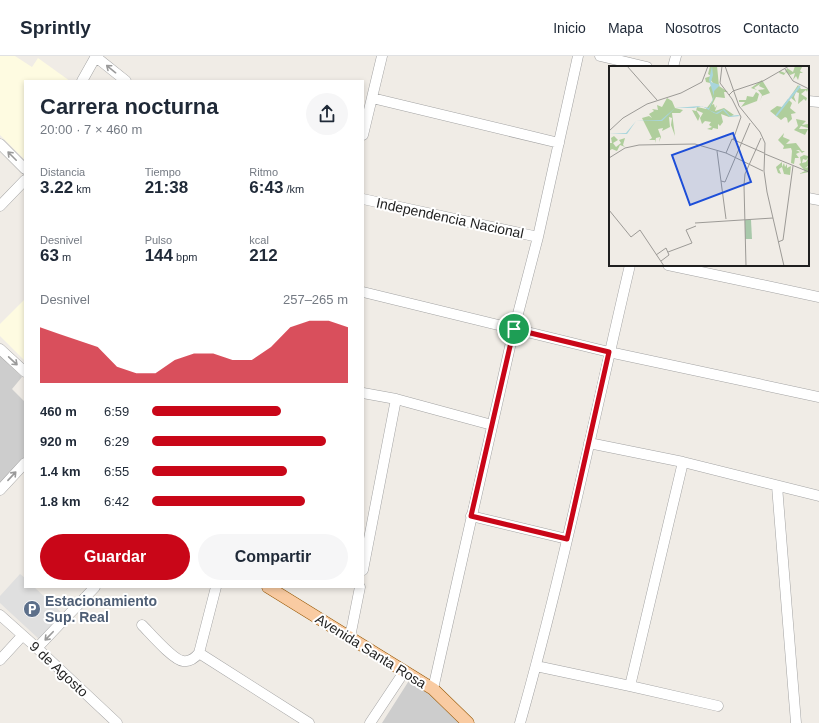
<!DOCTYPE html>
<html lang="es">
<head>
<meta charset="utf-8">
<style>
	:root { --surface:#fff; --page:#f6f6f7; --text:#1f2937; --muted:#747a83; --line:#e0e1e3; --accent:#c90618 }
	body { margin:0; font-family:Helvetica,sans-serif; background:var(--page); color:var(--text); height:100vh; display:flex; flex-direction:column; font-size:15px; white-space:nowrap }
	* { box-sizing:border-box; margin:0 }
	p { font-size:13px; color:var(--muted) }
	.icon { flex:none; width:22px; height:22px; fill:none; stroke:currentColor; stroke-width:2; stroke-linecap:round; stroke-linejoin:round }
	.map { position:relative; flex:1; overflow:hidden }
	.details { position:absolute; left:24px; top:24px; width:340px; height:508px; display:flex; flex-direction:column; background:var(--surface); border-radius:0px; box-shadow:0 2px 6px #0003 }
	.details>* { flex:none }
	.pin { position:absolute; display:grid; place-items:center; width:34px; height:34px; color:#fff; margin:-17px; border:2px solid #fff; border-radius:50%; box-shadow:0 1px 4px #0007 }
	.round { display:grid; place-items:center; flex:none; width:42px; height:42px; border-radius:21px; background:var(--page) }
	.headline { display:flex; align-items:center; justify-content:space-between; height:68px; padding:0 16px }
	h1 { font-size:22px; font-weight:700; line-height:30px }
	.metrics { display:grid; grid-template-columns:repeat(3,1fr); gap:6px; height:68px; padding:4px 16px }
	.metrics div { display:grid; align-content:center }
	.metrics b { font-size:17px; font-weight:700 }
	.metrics small { font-size:11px; font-weight:400 }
	.metrics p { font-size:11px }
	.chart { height:112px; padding:8px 16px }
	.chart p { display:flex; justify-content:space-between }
	.chart svg { width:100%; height:72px; margin-top:4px; fill:var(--accent); opacity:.7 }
	.cta { display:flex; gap:8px; margin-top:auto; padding:8px 16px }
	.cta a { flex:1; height:46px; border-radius:24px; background:var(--accent); color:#fff; font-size:16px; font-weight:700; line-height:46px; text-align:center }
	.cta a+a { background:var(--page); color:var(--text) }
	ul { padding:0 16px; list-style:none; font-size:13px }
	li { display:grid; grid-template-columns:64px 48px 1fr; align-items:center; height:30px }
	li i { height:10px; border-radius:5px; background:var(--accent) }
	header { display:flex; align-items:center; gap:24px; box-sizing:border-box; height:56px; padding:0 20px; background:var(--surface); border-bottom:1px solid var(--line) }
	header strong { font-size:19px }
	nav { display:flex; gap:22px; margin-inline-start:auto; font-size:14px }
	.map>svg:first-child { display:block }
	.education { fill:#fefbe1 }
	.religious { fill:#cdcdcd }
	.parking { fill:#dfdfdf }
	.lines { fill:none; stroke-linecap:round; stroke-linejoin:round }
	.minor-casing { stroke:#a3a3a3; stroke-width:11 }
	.major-casing { stroke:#975804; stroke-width:13 }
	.minor { stroke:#fff; stroke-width:10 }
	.major { stroke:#f9cba2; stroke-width:12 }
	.oneway { stroke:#9a9a9a }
	.route-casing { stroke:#fff; stroke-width:8 }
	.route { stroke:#c90618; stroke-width:5 }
	.labels { text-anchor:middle; stroke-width:4; stroke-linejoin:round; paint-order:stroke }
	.street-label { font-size:14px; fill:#1f1f1f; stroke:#fff }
	.service-label { font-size:14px; font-weight:bold; fill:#4e5e75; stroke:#fff; text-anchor:start }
	.inset-river { fill:none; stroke:#a8d5dc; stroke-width:2 }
	.inset-road { fill:none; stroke:#9c9a96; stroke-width:1 }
	.view { fill:#1d4ed8; fill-opacity:0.15; stroke:#1d4ed8; stroke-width:2 }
	.inset-edge { fill:none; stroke:#1f1f1f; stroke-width:2 }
</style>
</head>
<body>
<header>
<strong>Sprintly</strong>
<nav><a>Inicio</a><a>Mapa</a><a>Nosotros</a><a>Contacto</a></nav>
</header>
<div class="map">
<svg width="819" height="667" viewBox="0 0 819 667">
	<rect width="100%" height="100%" fill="#f0ece6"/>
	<!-- education -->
	<path class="education" d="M 0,0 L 15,0 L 32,11 L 38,2 L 70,25 L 25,25 L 25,104 L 0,79 Z
		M 25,243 L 25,305 L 0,280 L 0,268 Z"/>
	<!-- religious -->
	<path class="religious" d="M 0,300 L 22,321 L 12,333 L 25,346 L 25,401 L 0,428 Z
		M 410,623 L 436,640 L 463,667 L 382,667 Z"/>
	<!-- parking -->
	<path class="parking" d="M 20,518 L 25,522 L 25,531 L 34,531 L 63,558 L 40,584 L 0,547 L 0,540 Z"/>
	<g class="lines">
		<!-- minor casing -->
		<g class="minor-casing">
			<path id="minor" d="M 600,0 L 647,11
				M 96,1 L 126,25
				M 673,11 L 676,0
				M 82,25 L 96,0
				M 372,42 L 559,87
				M 808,45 L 819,46
				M 363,79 L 382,0
				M 0,88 L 25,113
				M 808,142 L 819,144
				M 363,143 L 538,181
				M 0,150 L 25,124
				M 668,209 L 819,241
				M 363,236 L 609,296 L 819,341
				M 0,293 L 25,316
				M 363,337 L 396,343 L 492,369
				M 589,387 L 683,406 L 819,440
				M 777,430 L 796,667
				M 0,434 L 25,407
				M 471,460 L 567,483
				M 363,514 L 396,343
				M 0,559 L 37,592 L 117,667
				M 142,569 C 150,577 173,604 183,605 C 190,606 195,602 199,597 L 216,531
				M 350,581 L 360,531
				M 37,592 L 95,531
				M 199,597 L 309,667
				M 0,604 L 22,580
				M 536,610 L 630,630 L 718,650
				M 630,630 L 683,406
				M 433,633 L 514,273 L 538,181 L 578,0
				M 370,667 L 404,616
				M 520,667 C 563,516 594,362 630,209"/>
		</g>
		<!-- major casing -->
		<g class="major-casing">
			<path id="major" d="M 268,531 L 433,633 L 468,667"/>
		</g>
		<!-- minor -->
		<use href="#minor" class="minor"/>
		<!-- major -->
		<use href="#major" class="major"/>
	</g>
	<!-- one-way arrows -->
	<defs><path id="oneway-shaft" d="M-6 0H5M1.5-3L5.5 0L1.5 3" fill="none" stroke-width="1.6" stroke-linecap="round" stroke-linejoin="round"/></defs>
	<g class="oneway">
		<use href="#oneway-shaft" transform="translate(111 13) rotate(-141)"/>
		<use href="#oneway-shaft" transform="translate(12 100) rotate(-135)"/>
		<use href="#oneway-shaft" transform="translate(13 305) rotate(43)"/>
		<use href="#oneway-shaft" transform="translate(12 420) rotate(-47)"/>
		<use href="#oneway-shaft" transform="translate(49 580) rotate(134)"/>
	</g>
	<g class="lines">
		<!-- route casing -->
		<g class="route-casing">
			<path id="route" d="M 514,273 L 609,296 L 567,483 L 471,460 Z"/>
		</g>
		<!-- route -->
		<use href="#route" class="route"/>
	</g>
	<!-- icons -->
	<defs>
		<g id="parking-disc" transform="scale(0.9)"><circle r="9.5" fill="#5c6f8a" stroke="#fff"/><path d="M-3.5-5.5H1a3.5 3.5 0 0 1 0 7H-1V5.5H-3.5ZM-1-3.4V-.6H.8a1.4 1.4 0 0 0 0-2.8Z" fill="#fff"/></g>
	</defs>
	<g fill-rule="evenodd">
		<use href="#parking-disc" x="32" y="553"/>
	</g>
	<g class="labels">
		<!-- street labels -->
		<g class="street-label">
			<text transform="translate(450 162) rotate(12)" y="5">Independencia Nacional</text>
			<text transform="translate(371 595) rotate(32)" y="5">Avenida Santa Rosa</text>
			<text transform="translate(59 613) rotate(43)" y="5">9 de Agosto</text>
		</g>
		<!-- service labels -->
		<g class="service-label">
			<text x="45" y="550">Estacionamiento<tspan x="45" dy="16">Sup. Real</tspan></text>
		</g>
	</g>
	<!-- overview -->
	<g transform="translate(609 10)">
		<rect width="200" height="200" fill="#f0ece6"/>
		<path d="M 101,0 L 108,0 L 110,20 L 119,26 L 115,26 L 116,32 L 107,31 L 103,39 L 105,38 L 106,42 L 108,39 L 106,45 L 115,42 L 125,49 L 120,51 L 112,48 L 114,56 L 111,60 L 109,58 L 109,63 L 104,62 L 103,64 L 98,63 L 103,61 L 100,59 L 102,56 L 96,55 L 93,58 L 91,52 L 94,47 L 87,44 L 91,50 L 89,55 L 83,44 L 87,45 L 88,41 L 97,43 L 104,34 L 100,22 L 104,17 L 101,13 L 101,17 L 97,16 L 96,12 L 102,10 L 99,8 ZM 186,0 L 193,1 L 191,5 L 194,7 L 191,7 L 189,14 L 187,10 L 184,14 L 186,7 L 181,9 L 177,6 L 175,9 L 170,7 L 171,5 L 176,7 L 178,2 L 184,6 ZM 153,14 L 161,27 L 153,30 L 151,35 L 153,29 L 149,24 L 156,23 L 150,20 L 151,18 L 145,22 L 148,24 L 142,22 ZM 189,19 L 192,23 L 199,23 L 198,26 L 197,24 L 192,28 L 198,32 L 197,35 L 195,33 L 189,38 L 190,27 L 187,26 L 185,31 L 187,36 L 181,31 ZM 147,26 L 150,28 L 148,35 L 132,41 L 136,36 L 130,36 L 130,34 L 137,34 L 138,30 L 144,31 ZM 58,32 L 63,35 L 66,42 L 74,44 L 71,47 L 63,47 L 66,70 L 62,59 L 63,52 L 60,51 L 61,61 L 53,65 L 54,62 L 49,63 L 52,71 L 50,76 L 51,71 L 47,72 L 46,77 L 46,74 L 40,74 L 43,72 L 33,52 L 40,50 L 43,52 L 40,48 L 45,45 L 43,43 L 49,44 L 48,39 L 53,41 ZM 179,33 L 183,37 L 181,42 L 187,47 L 182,48 L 183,53 L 179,57 L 178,52 L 176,51 L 172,54 L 161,45 L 168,40 L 173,41 ZM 187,53 L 197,55 L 193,59 L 199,58 L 199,62 L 192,60 L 190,63 L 199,63 L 196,69 L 185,64 L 189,60 ZM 175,67 L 174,71 L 181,74 L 177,78 L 187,77 L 193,85 L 196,85 L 193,87 L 195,89 L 199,90 L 200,87 L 200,91 L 197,94 L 194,93 L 193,97 L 197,96 L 200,91 L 199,100 L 196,102 L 200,101 L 200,106 L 190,108 L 196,105 L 190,98 L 192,97 L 191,91 L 195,89 L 190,84 L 187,84 L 191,86 L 187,88 L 190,92 L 186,92 L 185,98 L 182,97 L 183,85 L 182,82 L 174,83 L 175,80 L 169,74 ZM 5,70 L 9,74 L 4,77 L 7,81 L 12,77 L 10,74 L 16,72 L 14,79 L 16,81 L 11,79 L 8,85 L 3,83 L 0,85 L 0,77 L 3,77 L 2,72 ZM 173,96 L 173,101 L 175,97 L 176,101 L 178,98 L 178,102 L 182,100 L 181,109 L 175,108 L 173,101 L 170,103 L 172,108 L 169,107 L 167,101 Z" fill="#afce9c"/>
		<path d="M 136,154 L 142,154 L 143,173 L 136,173 Z" fill="#a8c8aa"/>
		<path d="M 103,0 L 104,9 L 102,16 L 111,19 L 105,25 L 105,31 L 100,44 L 107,47 L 115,43 L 121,50 L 129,49 L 131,50 L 121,51 L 114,44 L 110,47 L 108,48 L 105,47 L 93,40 L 85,42 L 66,42 L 53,55 L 27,55 L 18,68 L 0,68 L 17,67 L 27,55 L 52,54 L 66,42 L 91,40 L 100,42 L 105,30 L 100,14 Z" fill="#a8d5dc"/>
		<path class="inset-river" d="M 181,32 L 191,20M 167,50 L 181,32"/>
		<path class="inset-road" d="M 18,0 L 48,34M 113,0 L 111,17 L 123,33 L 132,51 L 124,74M 116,0 L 130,40 L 151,66 L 156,77 L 155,105 L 158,126 L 175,200M 176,3 L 184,15 L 200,23M 120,29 L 124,25 L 154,15 L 180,0M 0,65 L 14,52 L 38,38 L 72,27 L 93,16 L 99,0M 108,85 L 117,153M 156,88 L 200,106M 0,92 L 16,82 L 30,79 L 86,78 L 117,87M 154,105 L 117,87 L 123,73 L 155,87M 112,115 L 116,116 L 141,57M 0,144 L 22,171 L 31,164 L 55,200M 86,157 L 164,152M 169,176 L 174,174 L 184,100M 59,186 L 83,177 L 77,164 L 87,160M 47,189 L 57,182 L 60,189 L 52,195M 137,200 L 135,119 L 136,108 L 152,72"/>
		<path class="view" d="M 124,67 L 142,116 L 81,139 L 63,89 Z"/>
		<rect width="200" height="200" class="inset-edge"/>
	</g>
</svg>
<div class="pin" style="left:514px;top:273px;background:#1e9e55"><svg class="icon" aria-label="arrive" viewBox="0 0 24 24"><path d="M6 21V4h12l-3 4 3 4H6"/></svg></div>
<section class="details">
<div class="headline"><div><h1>Carrera nocturna</h1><p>20:00 · 7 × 460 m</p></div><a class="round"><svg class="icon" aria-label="share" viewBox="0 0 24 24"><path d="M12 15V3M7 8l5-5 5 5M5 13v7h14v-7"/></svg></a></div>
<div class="metrics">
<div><p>Distancia</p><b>3.22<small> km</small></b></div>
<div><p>Tiempo</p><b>21:38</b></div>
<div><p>Ritmo</p><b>6:43<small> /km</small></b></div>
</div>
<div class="metrics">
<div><p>Desnivel</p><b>63<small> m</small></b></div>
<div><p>Pulso</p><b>144<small> bpm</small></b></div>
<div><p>kcal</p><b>212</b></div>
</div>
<div class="chart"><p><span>Desnivel</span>257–265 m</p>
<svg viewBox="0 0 160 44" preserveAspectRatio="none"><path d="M0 44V10L10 14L20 18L30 22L40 34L50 38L60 38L70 30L80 26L90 26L100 30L110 30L120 22L130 10L140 6L150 6L160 10V44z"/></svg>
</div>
<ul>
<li><b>460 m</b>6:59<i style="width:66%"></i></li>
<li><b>920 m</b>6:29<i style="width:89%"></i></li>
<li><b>1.4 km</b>6:55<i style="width:69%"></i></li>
<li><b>1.8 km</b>6:42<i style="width:78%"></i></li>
</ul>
<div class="cta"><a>Guardar</a><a>Compartir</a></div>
</section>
</div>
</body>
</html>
